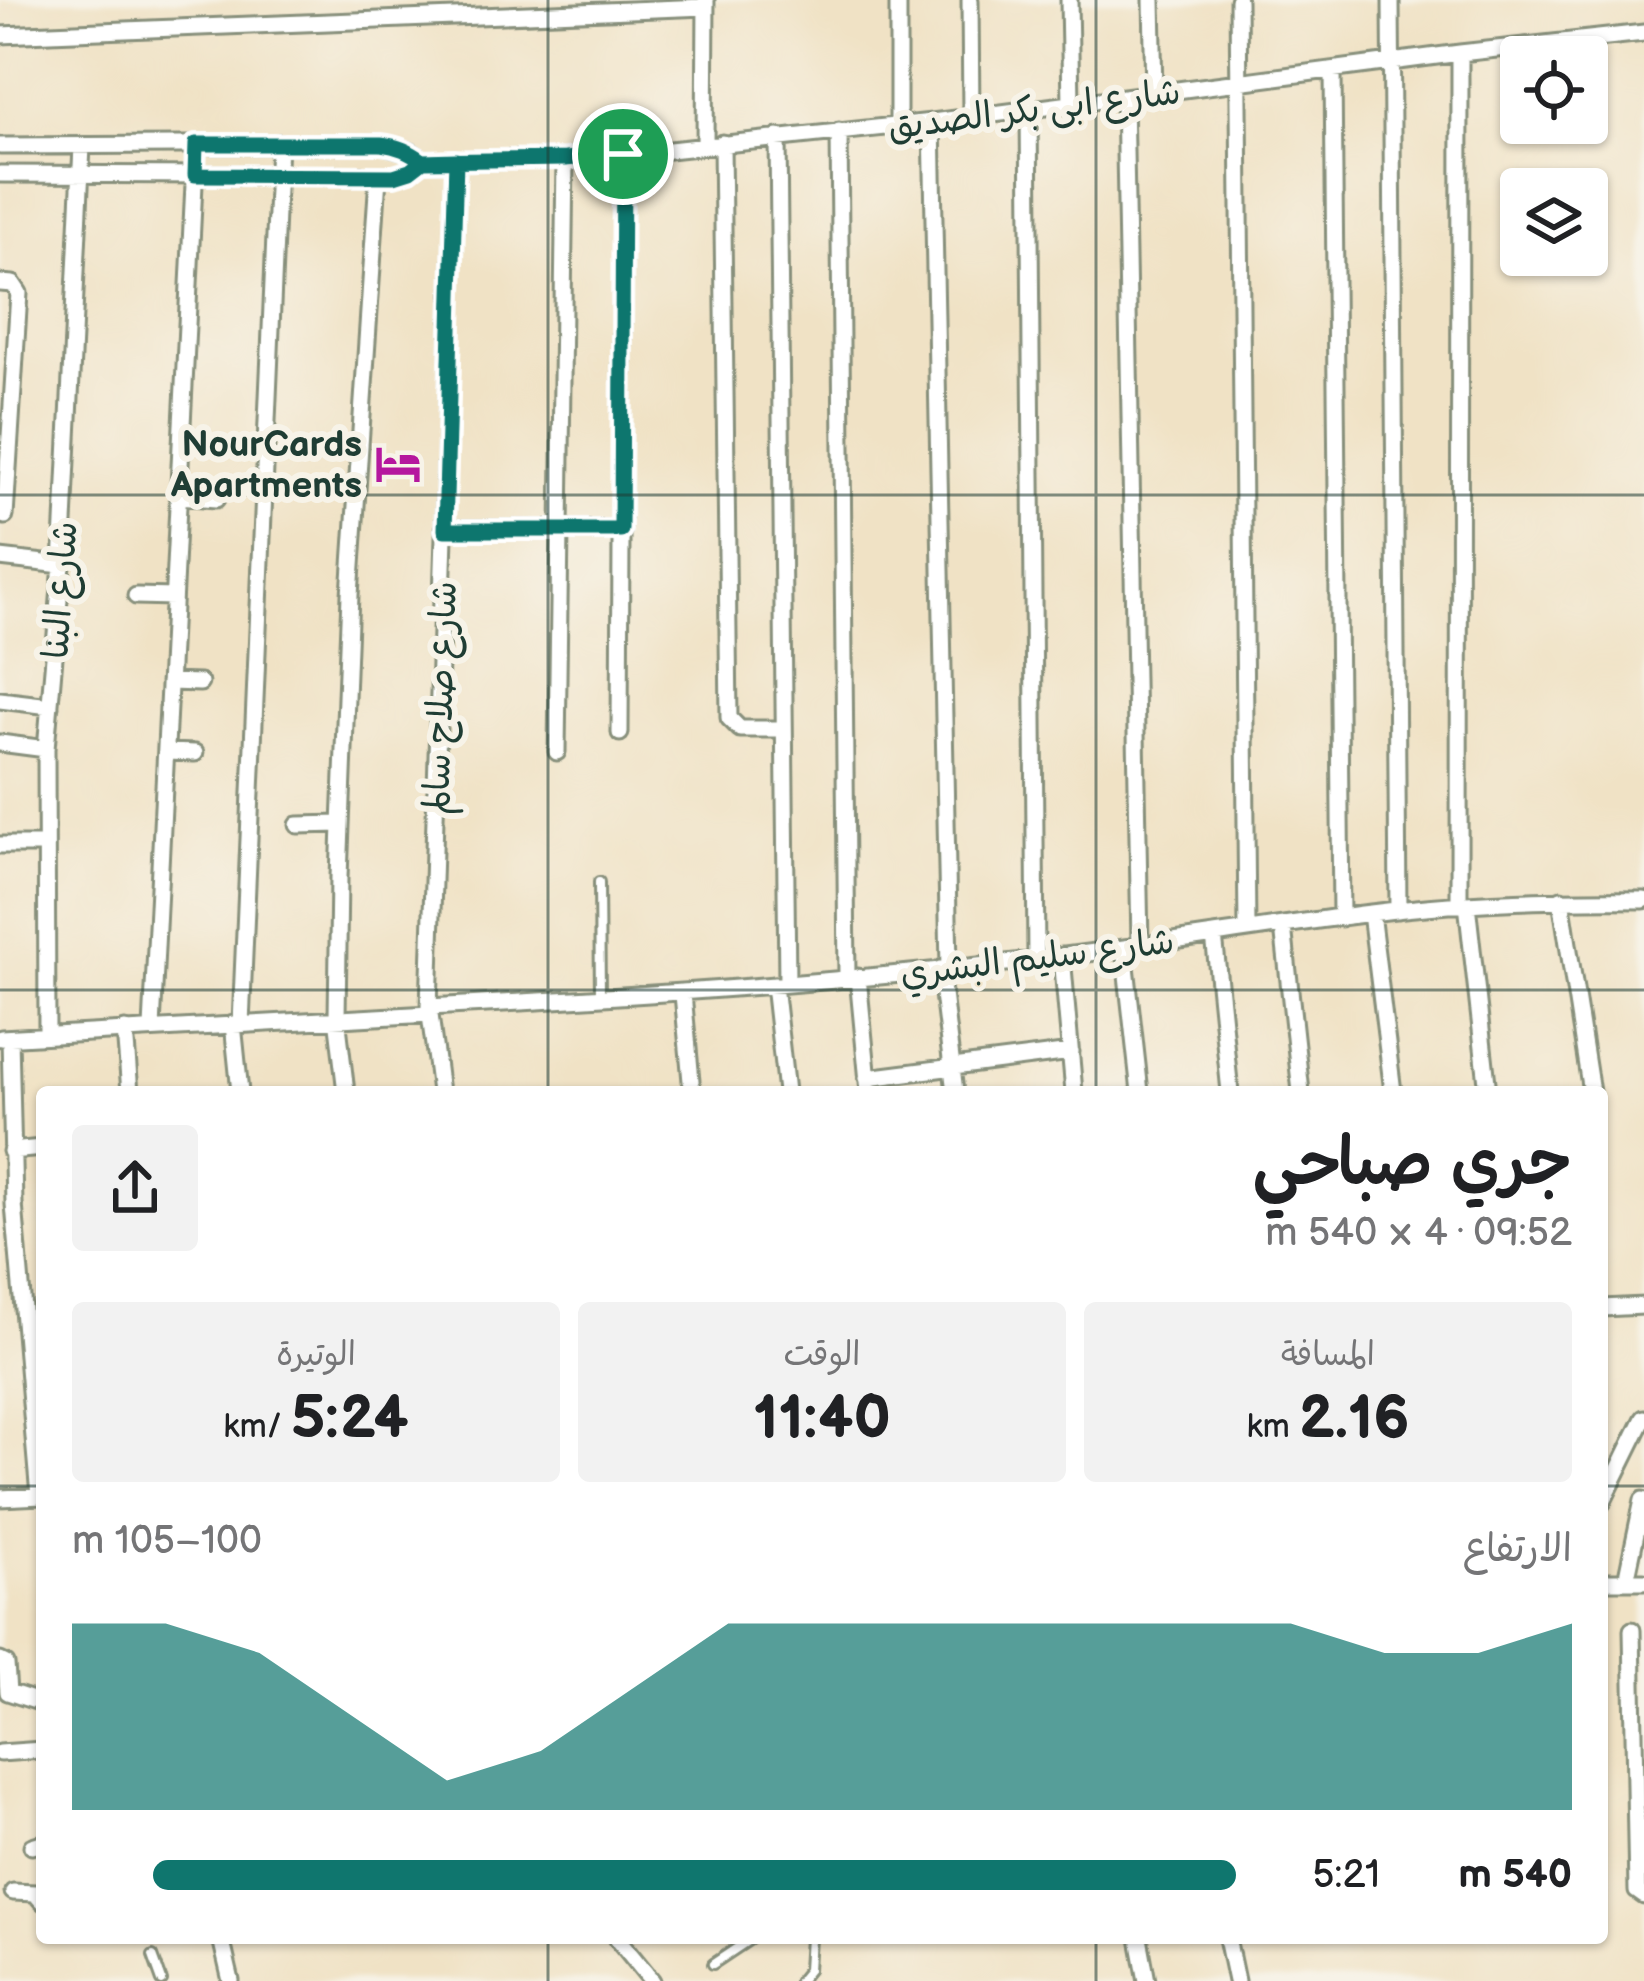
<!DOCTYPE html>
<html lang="ar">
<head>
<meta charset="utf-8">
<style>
	:root { --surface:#fff; --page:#f2f2f2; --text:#202124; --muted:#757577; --accent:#0f766e }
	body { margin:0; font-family:"Balsamiq Sans","Playpen Sans Arabic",sans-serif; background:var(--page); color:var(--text); direction:rtl; height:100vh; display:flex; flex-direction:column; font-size:45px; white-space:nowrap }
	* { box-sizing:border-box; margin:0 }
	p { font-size:39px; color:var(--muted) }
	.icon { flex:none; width:66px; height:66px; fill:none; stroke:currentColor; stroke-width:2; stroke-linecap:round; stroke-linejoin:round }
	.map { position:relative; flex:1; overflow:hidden; direction:ltr }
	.drawer { position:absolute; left:36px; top:1086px; width:1572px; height:858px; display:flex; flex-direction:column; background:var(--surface); border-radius:12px; box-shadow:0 3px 9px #0004; direction:rtl }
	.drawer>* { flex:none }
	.controls { position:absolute; left:1500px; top:36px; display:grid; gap:24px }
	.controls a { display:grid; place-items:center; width:108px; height:108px; border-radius:12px; background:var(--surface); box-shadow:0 3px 9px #0004; font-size:60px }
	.pin { position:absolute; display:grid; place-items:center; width:102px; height:102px; color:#fff; margin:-51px; border:6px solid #fff; border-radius:50%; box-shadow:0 3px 12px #0007 }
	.round { display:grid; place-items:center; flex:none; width:126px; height:126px; border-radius:12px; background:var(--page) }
	.overview { display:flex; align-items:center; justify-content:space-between; height:204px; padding:0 36px }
	h1 { font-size:66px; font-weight:600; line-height:90px }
	.stats { display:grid; grid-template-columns:repeat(3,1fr); gap:18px; height:204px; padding:12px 36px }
	.stats div { display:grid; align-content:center; border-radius:12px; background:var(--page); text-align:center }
	.stats b { font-size:60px; font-weight:600 }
	.stats small { font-size:33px; font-weight:400 }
	.stats p { font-size:33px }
	.chart { height:336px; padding:24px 36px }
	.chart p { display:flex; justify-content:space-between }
	.chart svg { width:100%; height:216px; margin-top:12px; fill:var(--accent); opacity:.7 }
	ul { padding:0 36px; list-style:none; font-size:39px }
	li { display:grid; grid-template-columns:192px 144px 1fr; align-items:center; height:90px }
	li i { height:30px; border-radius:15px; background:var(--accent) }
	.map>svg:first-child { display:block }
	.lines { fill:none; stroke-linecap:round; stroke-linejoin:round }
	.service-casing { stroke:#88907c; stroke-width:14 }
	.minor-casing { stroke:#88907c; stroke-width:21 }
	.service { stroke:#fff; stroke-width:8 }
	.minor { stroke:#fff; stroke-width:15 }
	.route-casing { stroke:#fff; stroke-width:24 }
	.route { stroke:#0f766e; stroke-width:15 }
	.grid { fill:none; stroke:#1f3d34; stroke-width:3; stroke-opacity:0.55 }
	.labels { text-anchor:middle; stroke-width:12; stroke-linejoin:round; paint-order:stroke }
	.street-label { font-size:36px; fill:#1f3d34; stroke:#f7f3e8 }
	.poi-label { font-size:36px; font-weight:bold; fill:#1f3d34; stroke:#f7f3e8; text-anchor:end }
</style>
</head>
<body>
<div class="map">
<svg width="1644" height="1981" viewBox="0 0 1644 1981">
	<rect width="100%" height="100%" fill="#f7f3e8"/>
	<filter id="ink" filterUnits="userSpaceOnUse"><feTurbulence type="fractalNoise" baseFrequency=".00833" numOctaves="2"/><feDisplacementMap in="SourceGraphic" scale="24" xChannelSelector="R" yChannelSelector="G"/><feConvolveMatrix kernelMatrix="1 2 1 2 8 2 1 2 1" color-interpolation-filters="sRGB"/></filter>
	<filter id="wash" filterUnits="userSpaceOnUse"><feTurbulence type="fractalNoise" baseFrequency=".004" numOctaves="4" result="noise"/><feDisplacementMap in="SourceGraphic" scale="48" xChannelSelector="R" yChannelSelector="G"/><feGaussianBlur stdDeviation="2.7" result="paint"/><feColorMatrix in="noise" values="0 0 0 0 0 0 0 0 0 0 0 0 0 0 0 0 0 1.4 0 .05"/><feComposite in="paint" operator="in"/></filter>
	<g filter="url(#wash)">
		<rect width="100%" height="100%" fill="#f0e2c5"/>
	</g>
	<g filter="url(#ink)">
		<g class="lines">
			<!-- service casing -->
			<g class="service-casing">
				<path id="service" d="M 599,882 L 600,995
					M 153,1956 L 162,1981
					M 713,1964 L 752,1938
					M 799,1981 L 808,1970 L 810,1938"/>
			</g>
			<!-- minor casing -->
			<g class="minor-casing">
				<path id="minor" d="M 898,0 L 898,125
					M 970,0 L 971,117
					M 1069,0 L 1071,104
					M 1152,0 L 1154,93
					M 1238,0 L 1247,930
					M 1391,0 L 1398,910
					M 0,35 L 706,7
					M 1333,71 L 1341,918
					M 1124,97 L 1140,945
					M 1029,109 L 1036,959
					M 932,122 L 949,968
					M 839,131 L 847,978
					M 778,137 L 787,983
					M 722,143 L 729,718 L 740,729 L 784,729
					M 705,145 L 706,0
					M 0,146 L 381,144 L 411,152 L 423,161
					M 0,174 L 394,176 L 409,171 L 423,161 L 565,159 L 623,155 L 932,122 L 1460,53 L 1644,33
					M 0,283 L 13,284 L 19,293 L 5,516
					M 179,496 L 216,499
					M 444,529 L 621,530
					M 0,558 L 62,565
					M 136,596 L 173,597
					M 169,682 L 200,683
					M 0,700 L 50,706
					M 620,733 L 623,155
					M 0,743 L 46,749
					M 166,752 L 195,753
					M 557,752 L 565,159
					M 298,825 L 341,824
					M 0,845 L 46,845
					M 1561,899 L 1591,1092
					M 1467,904 L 1488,1092
					M 1459,905 L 1460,53
					M 1371,913 L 1393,1092
					M 1283,926 L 1301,1092
					M 1214,935 L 1230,1092
					M 1124,948 L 1140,1092
					M 1062,956 L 1074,1092
					M 940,969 L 955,1092
					M 858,977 L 869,1092
					M 774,985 L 786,1092
					M 683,994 L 692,1092
					M 429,1007 C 641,996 854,982 1065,956 C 1167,943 1269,926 1371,913 C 1461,901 1553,899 1644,900
					M 233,1024 L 240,1092
					M 241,1024 L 279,143
					M 152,1028 L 196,144
					M 125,1030 L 130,1092
					M 47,1035 L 46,749 L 62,565 L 82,146
					M 1,1038 L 430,1014
					M 10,1038 L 14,1204 L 39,1496
					M 867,1078 L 1071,1052
					M 346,1092 L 337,1017 L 339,877 L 350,595 L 378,177
					M 440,1092 L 429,1007 L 456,160
					M 11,1151 L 42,1148
					M 1602,1308 L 1644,1306
					M 0,1498 L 42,1496
					M 1602,1503 L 1644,1418
					M 1602,1581 L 1644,1581
					M 1626,1581 L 1643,1500
					M 1632,1630 L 1637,1891 L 1644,1896
					M 0,1661 L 6,1664 L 8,1692 L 42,1703
					M 0,1753 L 42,1750
					M 32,1846 L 42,1843
					M 13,1892 L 35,1893 L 42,1901
					M 221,1938 L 231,1981
					M 617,1938 L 652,1981
					M 1139,1938 L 1147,1981
					M 1227,1938 L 1236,1981"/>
			</g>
			<!-- service -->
			<use href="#service" class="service"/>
			<!-- minor -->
			<use href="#minor" class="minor"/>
		</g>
	</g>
	<g class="lines" filter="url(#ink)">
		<!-- route casing -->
		<g class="route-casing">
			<path id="route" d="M 623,154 L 565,159 L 423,161 L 410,171 L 394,176 L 195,175 L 196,144 L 381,144 C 398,146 409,151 423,161 L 456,160 L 445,530 L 621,530 L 623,154"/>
		</g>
		<!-- route -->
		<use href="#route" class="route"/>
	</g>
	<!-- grid -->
	<path class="grid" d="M 548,0 L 548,1092M 1096,0 L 1096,1092M 0,495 L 1644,495M 0,990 L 1644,990M 0,1486 L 42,1486M 1602,1486 L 1644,1486M 548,1938 L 548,1981M 1096,1938 L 1096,1981"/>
	<!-- icons -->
	<defs>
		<g id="hotel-bare" transform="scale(3.6)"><path d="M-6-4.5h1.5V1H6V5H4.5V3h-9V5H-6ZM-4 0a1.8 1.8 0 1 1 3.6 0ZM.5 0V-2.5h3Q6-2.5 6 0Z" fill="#b5179e" stroke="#f7f3e8" stroke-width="2.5" paint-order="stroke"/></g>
	</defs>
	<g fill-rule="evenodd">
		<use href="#hotel-bare" x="398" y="464"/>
	</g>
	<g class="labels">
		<!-- street labels -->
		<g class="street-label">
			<text transform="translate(1034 108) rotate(-7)" y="13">شارع ابى بكر الصديق</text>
			<text transform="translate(59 590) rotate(-86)" y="13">شارع البنا</text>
			<text transform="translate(439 698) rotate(-88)" y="13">شارع صلاح سالم</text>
			<text transform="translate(1037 956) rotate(-7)" y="13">شارع سليم البشري</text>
		</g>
		<!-- poi labels -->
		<g class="poi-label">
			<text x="362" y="456">NourCards<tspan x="362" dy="41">Apartments</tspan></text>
		</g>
	</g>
</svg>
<div class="controls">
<a><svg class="icon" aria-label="locate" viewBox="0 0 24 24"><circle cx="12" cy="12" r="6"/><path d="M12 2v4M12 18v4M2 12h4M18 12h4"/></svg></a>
<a><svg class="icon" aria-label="layers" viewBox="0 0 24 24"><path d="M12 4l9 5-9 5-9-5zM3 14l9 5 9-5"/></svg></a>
</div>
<div class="pin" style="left:623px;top:154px;background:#1e9e55"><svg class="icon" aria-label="arrive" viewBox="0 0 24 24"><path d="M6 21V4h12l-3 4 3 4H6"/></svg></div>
<section class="drawer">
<div class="overview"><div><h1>جري صباحي</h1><p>09:52 · 4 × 540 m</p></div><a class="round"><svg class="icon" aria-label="share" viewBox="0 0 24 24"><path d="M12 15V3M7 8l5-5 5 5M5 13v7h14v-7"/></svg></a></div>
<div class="stats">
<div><p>المسافة</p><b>2.16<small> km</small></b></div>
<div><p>الوقت</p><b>11:40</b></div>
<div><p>الوتيرة</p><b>5:24<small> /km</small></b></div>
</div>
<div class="chart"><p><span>الارتفاع</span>100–105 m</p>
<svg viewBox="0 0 160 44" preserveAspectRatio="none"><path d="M0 44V6L10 6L20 12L30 25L40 38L50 32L60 19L70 6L80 6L90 6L100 6L110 6L120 6L130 6L140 12L150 12L160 6V44z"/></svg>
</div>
<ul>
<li><b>540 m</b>5:21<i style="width:93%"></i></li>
</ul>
</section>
</div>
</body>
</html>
